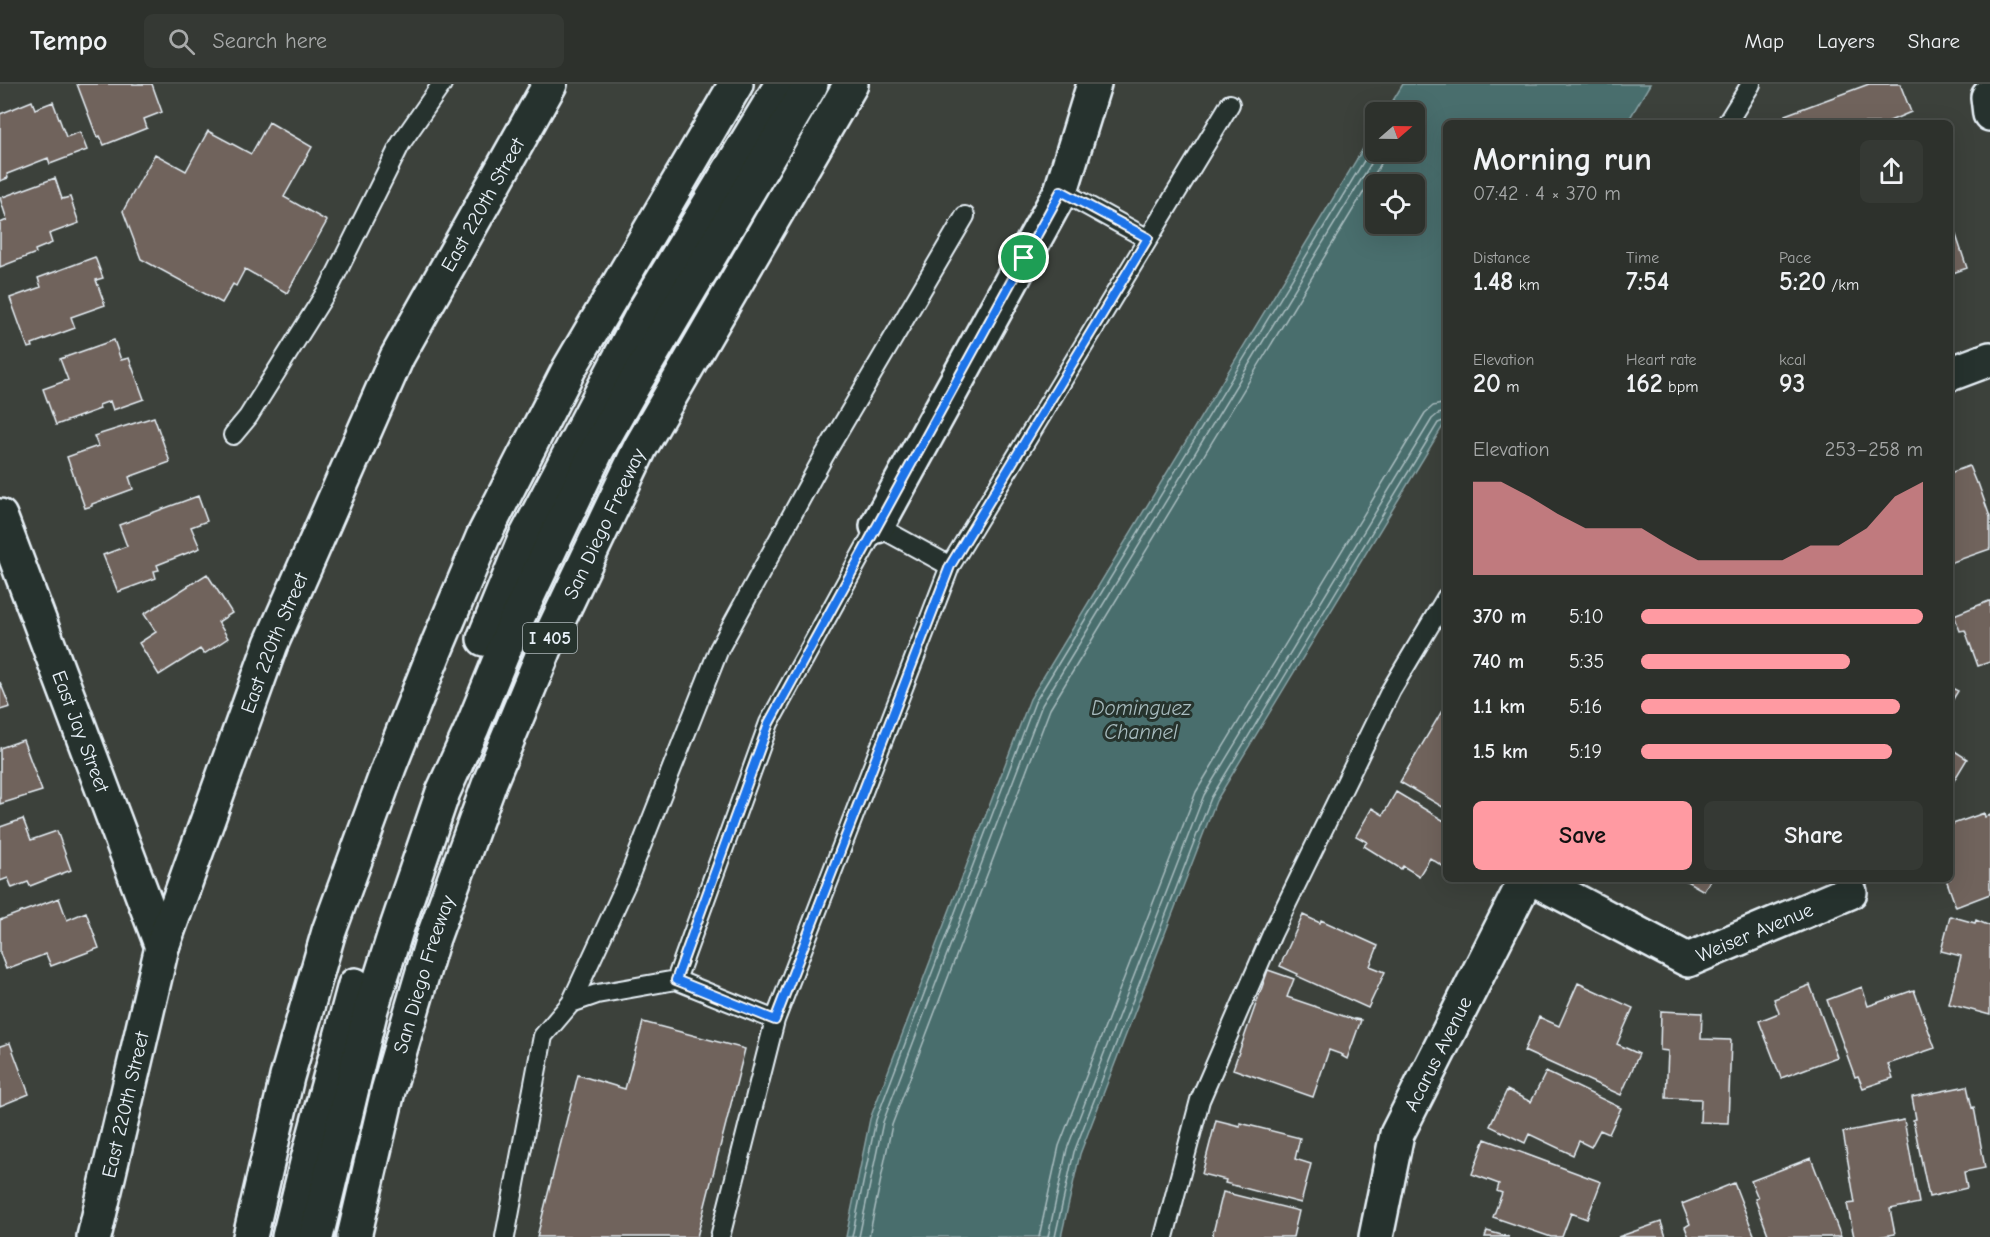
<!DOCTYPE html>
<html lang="en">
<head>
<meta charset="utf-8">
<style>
	:root { --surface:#2d312c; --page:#353934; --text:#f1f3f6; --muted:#a7a9a9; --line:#484c48; --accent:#ff9aa2 }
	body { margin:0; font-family:"Comic Neue",sans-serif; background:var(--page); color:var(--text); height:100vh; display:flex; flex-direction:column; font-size:22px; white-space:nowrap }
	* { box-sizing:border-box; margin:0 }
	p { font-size:20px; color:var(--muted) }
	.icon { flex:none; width:33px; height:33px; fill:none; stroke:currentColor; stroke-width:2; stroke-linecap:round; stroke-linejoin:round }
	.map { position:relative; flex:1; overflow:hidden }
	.side { position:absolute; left:1443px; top:36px; width:510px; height:762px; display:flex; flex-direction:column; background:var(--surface); border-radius:9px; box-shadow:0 6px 24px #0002,0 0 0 2px var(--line) }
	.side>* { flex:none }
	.needle { width:39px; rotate:70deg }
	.fabs { position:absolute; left:1365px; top:18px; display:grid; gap:12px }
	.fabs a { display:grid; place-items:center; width:60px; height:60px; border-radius:9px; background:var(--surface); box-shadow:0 6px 24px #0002,0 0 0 2px var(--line); font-size:30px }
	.pin { position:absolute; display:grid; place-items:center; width:51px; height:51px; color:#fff; margin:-26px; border:3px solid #fff; border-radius:50%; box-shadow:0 2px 6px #0007 }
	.round { display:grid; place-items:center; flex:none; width:63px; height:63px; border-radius:9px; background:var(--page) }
	.summary { display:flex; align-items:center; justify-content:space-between; height:102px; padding:0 30px }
	h1 { font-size:33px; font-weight:700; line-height:45px }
	.stats { display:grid; grid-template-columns:repeat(3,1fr); gap:9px; height:102px; padding:6px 30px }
	.stats div { display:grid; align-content:center }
	.stats b { font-size:26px; font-weight:700 }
	.stats small { font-size:16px; font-weight:400 }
	.stats p { font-size:16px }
	.chart { height:168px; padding:12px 30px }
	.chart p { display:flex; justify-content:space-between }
	.chart svg { width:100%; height:108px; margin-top:6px; fill:var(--accent); opacity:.7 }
	.primary-button { display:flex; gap:12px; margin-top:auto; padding:12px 30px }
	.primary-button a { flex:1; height:69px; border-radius:9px; background:var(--accent); color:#111; font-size:24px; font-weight:700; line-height:69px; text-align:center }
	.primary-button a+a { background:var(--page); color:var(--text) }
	ul { padding:0 30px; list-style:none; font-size:20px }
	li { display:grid; grid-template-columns:96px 72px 1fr; align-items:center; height:45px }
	li i { height:15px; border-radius:8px; background:var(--accent) }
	header { display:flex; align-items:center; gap:36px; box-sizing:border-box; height:84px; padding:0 30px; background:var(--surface); border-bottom:2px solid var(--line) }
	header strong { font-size:28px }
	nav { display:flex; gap:33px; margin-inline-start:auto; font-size:21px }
	.search { width:420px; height:54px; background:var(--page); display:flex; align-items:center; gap:15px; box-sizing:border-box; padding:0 21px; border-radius:9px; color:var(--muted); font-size:22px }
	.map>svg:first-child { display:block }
	.water { fill:#4a6e6d; stroke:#89a2a5; stroke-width:1.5; fill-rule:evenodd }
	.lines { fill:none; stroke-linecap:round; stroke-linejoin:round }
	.shore { stroke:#a9bdc0; stroke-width:1.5 }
	.building { fill:#70635c; stroke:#e8f1f8; stroke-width:1.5 }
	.lane-casing { stroke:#e8f1f8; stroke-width:22 }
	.street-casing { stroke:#e8f1f8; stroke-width:38 }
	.secondary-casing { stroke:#e8f1f8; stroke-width:38 }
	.highway-casing { stroke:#e8f1f8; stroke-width:38 }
	.lane { stroke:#26332d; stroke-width:18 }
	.street { stroke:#26332d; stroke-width:33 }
	.secondary { stroke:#26332d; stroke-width:33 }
	.highway { stroke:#26332d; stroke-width:33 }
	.route-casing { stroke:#fff; stroke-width:12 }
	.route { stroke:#1a73e8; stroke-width:8 }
	.labels { text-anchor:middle; stroke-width:6; stroke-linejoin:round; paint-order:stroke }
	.shield { fill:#26332d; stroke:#aeb8bb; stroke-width:1.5 }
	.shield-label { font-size:18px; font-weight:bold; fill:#e8f1f8 }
	.street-label { font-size:20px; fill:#e8f1f8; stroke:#26332d }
	.water-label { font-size:21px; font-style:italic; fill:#a9bdc0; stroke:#26332d }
</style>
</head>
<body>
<header>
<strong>Tempo</strong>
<div class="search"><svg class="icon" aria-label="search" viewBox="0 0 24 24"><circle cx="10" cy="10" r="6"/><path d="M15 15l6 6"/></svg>Search here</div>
<nav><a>Map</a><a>Layers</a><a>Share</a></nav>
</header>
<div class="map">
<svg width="1990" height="1153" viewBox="0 0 1990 1153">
	<rect width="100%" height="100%" fill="#3c413b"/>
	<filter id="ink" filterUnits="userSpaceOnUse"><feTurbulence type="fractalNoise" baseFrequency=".0167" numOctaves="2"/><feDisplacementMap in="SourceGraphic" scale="12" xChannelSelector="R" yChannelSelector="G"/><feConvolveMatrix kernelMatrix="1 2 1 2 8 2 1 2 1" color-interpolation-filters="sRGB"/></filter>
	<g filter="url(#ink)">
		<!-- water -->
		<path class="water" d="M 1403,0 L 1650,0 L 1627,39 L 1446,39 L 1446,337 L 1216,717 L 1080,1070 L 1061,1153 L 846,1153 L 870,1035 L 1030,615 L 1375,45 L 1376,68 L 1414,68 L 1414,28 L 1386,28 ZM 1376,100 L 1414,100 L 1414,140 L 1376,140 Z"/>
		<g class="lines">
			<!-- shore -->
			<path class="shore" d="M 852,1153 L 876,1036 L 1035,618 L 1376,57
				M 859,1153 L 883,1038 L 1042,621 L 1378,68
				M 869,1153 L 892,1041 L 1050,625 L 1388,68
				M 1039,1153 L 1059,1062 L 1196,708 L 1425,329 L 1433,322 L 1446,319
				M 1048,1153 L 1067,1065 L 1204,711 L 1432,335 L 1438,330 L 1446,328
				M 1055,1153 L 1074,1068 L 1211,714 L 1438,339 L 1446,336"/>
		</g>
		<!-- building -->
		<path class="building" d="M 77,0 L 152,0 L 162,28 L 144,35 L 147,44 L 104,61 L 100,52 L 97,53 Z
			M 1869,0 L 1900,0 L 1911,28 L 1885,39 L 1788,39 L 1785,31 Z
			M 32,17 L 35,25 L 53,18 L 66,53 L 80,48 L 87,66 L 50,80 L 48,74 L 7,90 L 8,94 L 0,97 L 0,30 Z
			M 269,38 L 312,63 L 284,113 L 327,137 L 287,209 L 245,185 L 236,202 L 233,200 L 222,219 L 141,175 L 123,127 L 155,70 L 186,87 L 208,47 L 251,70 Z
			M 55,94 L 62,115 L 70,113 L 79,139 L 49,150 L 52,159 L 35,166 L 36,169 L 0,183 L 0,139 L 7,136 L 0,114 Z
			M 1954,145 L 1967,184 L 1950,190 L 1950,147 Z
			M 95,173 L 103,194 L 96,196 L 105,221 L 71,233 L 75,244 L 32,260 L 33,263 L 28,264 L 10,214 L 41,203 L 38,194 Z
			M 114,256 L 121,276 L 129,274 L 144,315 L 113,326 L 110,317 L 99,321 L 100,325 L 56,341 L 43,305 L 68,296 L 60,275 Z
			M 154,333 L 170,378 L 129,393 L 133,405 L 92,420 L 92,422 L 85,424 L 67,373 L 98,362 L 94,352 Z
			M 1969,382 L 1976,399 L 1978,399 L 1990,433 L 1990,465 L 1950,479 L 1950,389 Z
			M 198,412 L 207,437 L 191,443 L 200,464 L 157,481 L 159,486 L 154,487 L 156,494 L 118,508 L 103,471 L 127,462 L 119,441 Z
			M 207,490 L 232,529 L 218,538 L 228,554 L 204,570 L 200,565 L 159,591 L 139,559 L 156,548 L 144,530 Z
			M 1989,517 L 1990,517 L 1990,578 L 1978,582 L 1965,546 L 1960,547 L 1954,531 Z
			M 0,598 L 10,623 L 0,626 Z
			M 1950,603 L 1958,607 L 1950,620 Z
			M 1443,625 L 1446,627 L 1446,725 L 1400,698 Z
			M 23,656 L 42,707 L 0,720 L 0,664 Z
			M 1950,664 L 1967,675 L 1950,703 Z
			M 1396,708 L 1446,738 L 1446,779 L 1444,783 L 1430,774 L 1419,792 L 1403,782 L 1401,785 L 1364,762 L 1367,758 L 1356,752 L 1372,724 L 1383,731 Z
			M 1984,729 L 1985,733 L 1990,731 L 1990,810 L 1956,823 L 1946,795 L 1950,795 L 1950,741 Z
			M 23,735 L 31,756 L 57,747 L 71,786 L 30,802 L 28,798 L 12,804 L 8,794 L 0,797 L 0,743 Z
			M 1683,795 L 1711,795 L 1704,807 Z
			M 59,814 L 67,836 L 86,828 L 99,864 L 51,882 L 46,870 L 6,885 L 0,869 L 0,836 Z
			M 1303,831 L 1320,839 L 1321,836 L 1378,862 L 1370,882 L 1385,888 L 1368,924 L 1297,892 L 1298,890 L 1280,882 Z
			M 1950,832 L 1975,839 L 1976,836 L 1990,842 L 1990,931 L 1949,920 L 1961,872 L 1941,867 Z
			M 1268,886 L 1294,895 L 1287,913 L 1355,936 L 1355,935 L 1361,936 L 1347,975 L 1342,972 L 1343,971 L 1329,966 L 1313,1013 L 1233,985 Z
			M 1578,899 L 1633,924 L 1617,960 L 1639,970 L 1621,1011 L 1524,967 L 1539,933 L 1559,942 Z
			M 1810,901 L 1837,973 L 1781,994 L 1759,937 L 1779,929 L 1774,915 Z
			M 1862,903 L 1868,922 L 1914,906 L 1935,964 L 1888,980 L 1893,994 L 1863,1004 L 1858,992 L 1855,993 L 1827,916 Z
			M 1661,927 L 1702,929 L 1701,955 L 1731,956 L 1728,1039 L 1700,1038 L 1701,1015 L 1666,1014 L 1668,967 L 1660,966 Z
			M 643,938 L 745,965 L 697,1153 L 537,1153 L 578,991 L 625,1005 Z
			M 10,959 L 29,1010 L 0,1022 L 0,962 Z
			M 1546,988 L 1621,1024 L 1609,1050 L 1600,1046 L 1591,1063 L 1579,1057 L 1573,1071 L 1529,1050 L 1525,1059 L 1490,1042 L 1507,1006 L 1531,1018 Z
			M 1967,1002 L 1972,1024 L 1974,1023 L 1985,1084 L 1964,1088 L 1967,1104 L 1929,1113 L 1913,1036 L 1916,1035 L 1912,1013 Z
			M 1216,1036 L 1240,1042 L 1240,1039 L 1300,1054 L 1295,1075 L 1311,1080 L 1301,1119 L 1225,1099 L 1226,1096 L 1202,1090 Z
			M 1904,1036 L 1919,1119 L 1890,1125 L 1895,1150 L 1878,1153 L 1854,1153 L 1847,1120 L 1855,1119 L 1843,1048 Z
			M 1485,1055 L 1601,1098 L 1587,1135 L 1571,1129 L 1562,1153 L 1551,1153 L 1493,1133 L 1502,1109 L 1497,1107 L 1499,1100 L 1472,1090 Z
			M 1811,1074 L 1841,1153 L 1769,1153 L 1755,1115 L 1758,1114 L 1751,1097 Z
			M 1734,1099 L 1755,1153 L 1689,1153 L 1685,1143 L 1690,1140 L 1682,1120 Z
			M 1223,1108 L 1299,1127 L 1293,1153 L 1212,1153 Z
			M 1661,1138 L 1666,1153 L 1618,1153 Z
			M 1487,1147 L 1509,1153 L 1485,1153 Z"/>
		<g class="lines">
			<!-- lane casing -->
			<g class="lane-casing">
				<path id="lane" d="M 1727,39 L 1751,0
					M 1061,107 L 1148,155
					M 233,351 L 248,333 L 330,202 L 401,59 L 442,0
					M 676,896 L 775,936
					M 571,919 L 627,798 L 719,565 L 824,372 L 965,132
					M 505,1153 L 543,952 L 571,919 L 597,910 L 676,896 L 769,639 L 877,442 L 950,482
					M 720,1153 L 775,936 L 950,482 L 1230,20
					M 1164,1153 L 1200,1016 L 1272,850 L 1391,606 L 1446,514"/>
			</g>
			<!-- street casing -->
			<g class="street-casing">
				<g id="street">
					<path d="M 1988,13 L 1990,30"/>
					<path id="s1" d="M 0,432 L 162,863"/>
					<path d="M 877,442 L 1061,107 L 1094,0"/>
					<path id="s2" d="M 1534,795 L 1688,876 L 1850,808"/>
				</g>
			</g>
			<!-- secondary casing -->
			<g class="secondary-casing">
				<g id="secondary">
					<path d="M 1950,290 L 1990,275"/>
					<path id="s3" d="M 94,1153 L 162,863 L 271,560 L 397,273 L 550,0"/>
					<path id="s4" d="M 1376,1153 L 1397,1050 L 1526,795"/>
				</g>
			</g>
			<!-- highway casing -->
			<g class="highway-casing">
				<g id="highway">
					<path d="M 484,555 L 525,455 L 645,226 L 782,0"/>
					<path d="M 250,1153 L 287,993 L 329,847 L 389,683 L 435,567 L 483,453 L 569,285 L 736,0"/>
					<path d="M 289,1153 L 307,1079 L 355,901"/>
					<path d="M 316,1153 L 371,925 L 396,846 L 443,708 L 472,644 L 514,541 L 597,366 L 634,300 L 811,0"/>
					<path id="s5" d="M 354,1153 L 388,1007 L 433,854 L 490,698 L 547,560 L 640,364 L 851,0"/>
				</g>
			</g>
			<!-- lane -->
			<use href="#lane" class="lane"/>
			<!-- street -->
			<use href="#street" class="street"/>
			<!-- secondary -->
			<use href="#secondary" class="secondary"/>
			<!-- highway -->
			<use href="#highway" class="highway"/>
		</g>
	</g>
	<g class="lines" filter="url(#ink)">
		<!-- route casing -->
		<g class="route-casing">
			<path id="route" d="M 1061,107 L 1148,154 L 950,482 L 775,936 L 676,896 L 769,639 Z"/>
		</g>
		<!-- route -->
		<use href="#route" class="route"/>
	</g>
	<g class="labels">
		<!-- shield labels -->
		<rect class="shield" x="523" y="539" width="54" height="30" rx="4.5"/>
		<g class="shield-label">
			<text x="550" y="560">I 405</text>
		</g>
		<!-- street labels -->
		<g class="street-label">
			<text dy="7" stroke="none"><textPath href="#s3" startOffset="1108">East 220th Street</textPath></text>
			<text dy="7" stroke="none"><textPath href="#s5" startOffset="758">San Diego Freeway</textPath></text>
			<text dy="7" stroke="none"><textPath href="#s3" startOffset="622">East 220th Street</textPath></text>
			<text dy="7" stroke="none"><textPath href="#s1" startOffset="230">East Jay Street</textPath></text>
			<text dy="7" stroke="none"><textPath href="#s2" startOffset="246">Weiser Avenue</textPath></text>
			<text dy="7" stroke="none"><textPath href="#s5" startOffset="272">San Diego Freeway</textPath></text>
			<text dy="7" stroke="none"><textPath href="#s4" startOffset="195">Acarus Avenue</textPath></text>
			<text dy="7" stroke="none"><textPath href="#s3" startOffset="136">East 220th Street</textPath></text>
		</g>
		<!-- water labels -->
		<g class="water-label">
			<text x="1141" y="631">Dominguez<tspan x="1141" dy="24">Channel</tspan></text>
		</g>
	</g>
</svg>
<div class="fabs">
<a><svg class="needle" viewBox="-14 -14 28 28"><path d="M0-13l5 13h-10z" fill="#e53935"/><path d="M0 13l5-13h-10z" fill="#a7a9a9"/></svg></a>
<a><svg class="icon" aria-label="locate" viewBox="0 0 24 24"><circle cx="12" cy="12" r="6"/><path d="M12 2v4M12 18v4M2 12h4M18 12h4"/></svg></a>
</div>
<div class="pin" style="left:1024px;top:174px;background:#1e9e55"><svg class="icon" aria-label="arrive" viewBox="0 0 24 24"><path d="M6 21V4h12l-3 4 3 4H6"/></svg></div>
<section class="side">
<div class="summary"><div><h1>Morning run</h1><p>07:42 · 4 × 370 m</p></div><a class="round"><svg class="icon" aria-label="share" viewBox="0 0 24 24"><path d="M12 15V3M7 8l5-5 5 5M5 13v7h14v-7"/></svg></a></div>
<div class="stats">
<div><p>Distance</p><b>1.48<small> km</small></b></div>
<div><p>Time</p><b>7:54</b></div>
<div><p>Pace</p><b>5:20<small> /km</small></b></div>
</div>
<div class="stats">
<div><p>Elevation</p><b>20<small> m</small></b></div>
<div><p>Heart rate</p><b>162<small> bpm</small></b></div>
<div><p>kcal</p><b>93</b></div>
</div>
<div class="chart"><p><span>Elevation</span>253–258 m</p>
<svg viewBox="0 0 160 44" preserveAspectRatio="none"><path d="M0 44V6L10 6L20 12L30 19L40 25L50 25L60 25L70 32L80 38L90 38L100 38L110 38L120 32L130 32L140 25L150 12L160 6V44z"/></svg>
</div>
<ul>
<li><b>370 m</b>5:10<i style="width:100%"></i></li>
<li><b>740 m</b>5:35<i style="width:74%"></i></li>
<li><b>1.1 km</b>5:16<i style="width:92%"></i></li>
<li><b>1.5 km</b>5:19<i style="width:89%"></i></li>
</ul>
<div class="primary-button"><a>Save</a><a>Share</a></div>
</section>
</div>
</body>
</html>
